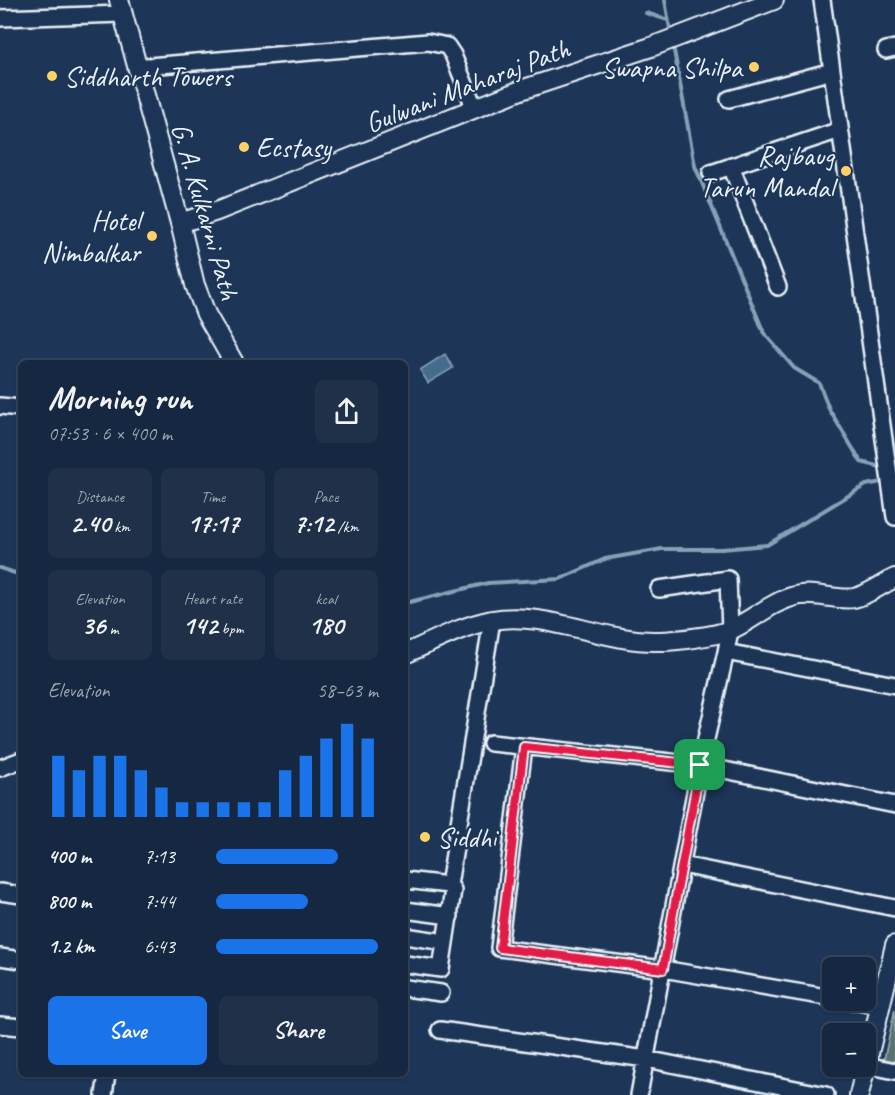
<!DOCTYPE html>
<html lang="en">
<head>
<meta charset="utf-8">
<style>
	:root { --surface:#162841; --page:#1f3048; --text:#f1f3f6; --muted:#9ea6b1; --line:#35445a; --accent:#1a73e8 }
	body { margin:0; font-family:Caveat,sans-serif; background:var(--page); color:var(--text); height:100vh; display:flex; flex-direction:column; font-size:22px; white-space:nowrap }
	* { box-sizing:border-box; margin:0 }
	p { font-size:20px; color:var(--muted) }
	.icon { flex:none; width:33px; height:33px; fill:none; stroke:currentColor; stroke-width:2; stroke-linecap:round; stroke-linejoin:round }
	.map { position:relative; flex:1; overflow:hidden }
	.side { position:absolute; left:18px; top:360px; width:390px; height:717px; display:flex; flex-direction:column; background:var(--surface); border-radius:9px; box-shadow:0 2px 4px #0004,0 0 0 2px var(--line) }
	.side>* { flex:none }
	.tools { position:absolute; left:822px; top:957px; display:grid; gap:12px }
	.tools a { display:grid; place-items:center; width:54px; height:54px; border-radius:9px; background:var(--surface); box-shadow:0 2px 4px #0004,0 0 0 2px var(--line); font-size:30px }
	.pin { position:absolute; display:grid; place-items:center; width:51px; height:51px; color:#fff; margin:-26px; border-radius:12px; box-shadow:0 3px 9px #0006 }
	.round { display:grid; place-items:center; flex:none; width:63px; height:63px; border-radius:9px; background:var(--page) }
	.overview { display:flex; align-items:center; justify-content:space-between; height:102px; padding:0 30px }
	h1 { font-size:33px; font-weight:800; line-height:45px }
	.figures { display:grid; grid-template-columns:repeat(3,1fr); gap:9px; height:102px; padding:6px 30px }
	.figures div { display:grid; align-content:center; border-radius:9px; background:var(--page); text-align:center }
	.figures b { font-size:26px; font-weight:800 }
	.figures small { font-size:16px; font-weight:400 }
	.figures p { font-size:16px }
	.chart { height:168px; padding:12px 30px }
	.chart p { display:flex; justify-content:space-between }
	.chart svg { width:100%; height:108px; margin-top:6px; stroke:var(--accent); stroke-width:6 }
	.cta { display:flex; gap:12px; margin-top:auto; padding:12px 30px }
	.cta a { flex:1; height:69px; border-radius:9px; background:var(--accent); color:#fff; font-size:24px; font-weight:800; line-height:69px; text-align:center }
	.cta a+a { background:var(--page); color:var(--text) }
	ul { padding:0 30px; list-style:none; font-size:20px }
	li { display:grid; grid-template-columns:96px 72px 1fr; align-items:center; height:45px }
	li i { height:15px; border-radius:8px; background:var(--accent) }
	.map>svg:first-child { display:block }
	.green { fill:#587370; stroke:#a0b2b4; stroke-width:1.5 }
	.water { fill:#456c8c; stroke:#86a1b7; stroke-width:1.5 }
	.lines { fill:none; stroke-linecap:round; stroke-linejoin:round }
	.stream { stroke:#86a1b7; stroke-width:4 }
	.minor-casing { stroke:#e8f1f8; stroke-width:20 }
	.tertiary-casing { stroke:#e8f1f8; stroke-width:22 }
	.minor { stroke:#1d3557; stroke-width:15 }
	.tertiary { stroke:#1d3557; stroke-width:18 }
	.route-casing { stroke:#fff; stroke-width:12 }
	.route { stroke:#e11d48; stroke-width:8 }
	.poi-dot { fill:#ffd166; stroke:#1d3557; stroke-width:2 }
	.labels { text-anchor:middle; stroke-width:4.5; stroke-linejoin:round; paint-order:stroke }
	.poi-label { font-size:28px; fill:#e8f1f8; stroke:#1d3557; text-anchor:end }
	.street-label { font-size:28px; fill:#e8f1f8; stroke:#1d3557 }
</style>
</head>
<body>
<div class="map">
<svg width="895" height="1095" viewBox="0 0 895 1095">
	<rect width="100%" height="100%" fill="#1d3557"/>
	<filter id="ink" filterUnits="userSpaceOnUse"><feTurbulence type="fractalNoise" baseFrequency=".0167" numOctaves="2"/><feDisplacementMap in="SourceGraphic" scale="12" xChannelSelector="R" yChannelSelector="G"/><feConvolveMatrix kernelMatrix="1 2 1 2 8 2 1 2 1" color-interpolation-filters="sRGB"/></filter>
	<g filter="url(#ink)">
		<!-- green -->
		<path class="green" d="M 895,1009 L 895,1061 L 884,1059 Z"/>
		<!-- water -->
		<path class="water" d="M 445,354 L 453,368 L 428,383 L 420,370 Z"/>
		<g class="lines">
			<!-- stream -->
			<path class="stream" d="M 665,0 L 671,35
				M 646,13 L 668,20
				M 673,45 L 695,166 L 764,333 L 794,368 L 819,383 L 829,409 L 861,462 L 885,468
				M 0,568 L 21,575
				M 405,603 L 488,583 L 560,579 L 605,559 L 662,549 L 722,549 L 767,545 L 866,485 L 887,481"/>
			<!-- minor casing -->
			<g class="minor-casing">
				<path id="minor" d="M 822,0 L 895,517
					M 0,18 L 123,14
					M 886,50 L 895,48
					M 137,67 L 428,42 L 447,46 L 453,55 L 475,109
					M 729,99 L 832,71
					M 731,166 L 778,287
					M 711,173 L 840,130
					M 0,406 L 21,408
					M 726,652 L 895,685
					M 491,743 L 700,765 L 895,805
					M 524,747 L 499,948 L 663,969 L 832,998
					M 0,768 L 21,760
					M 682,865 L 895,908
					M 405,880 L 449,885 L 492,620
					M 0,892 L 21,895
					M 405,910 L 450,916
					M 405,936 L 445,942
					M 0,957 L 21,960
					M 405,964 L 441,969 L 453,890 L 449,885
					M 405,988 L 441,993
					M 846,1000 L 880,1006
					M 0,1025 L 21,1027
					M 440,1030 L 646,1059 L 826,1095
					M 866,1065 L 895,1071
					M 104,1095 L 107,1074
					M 639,1095 L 700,765 L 726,652 L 730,630 L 728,579 L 659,589"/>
			</g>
			<!-- tertiary casing -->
			<g class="tertiary-casing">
				<path id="tertiary" d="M 119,0 L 180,223 L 195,285 L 206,314 L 234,363
					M 180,223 L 217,211 L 521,90 L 651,47 L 774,0
					M 405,650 L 407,653 C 434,641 462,626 492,620 C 546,610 604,643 659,641 C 675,641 716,636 730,630 C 753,620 771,602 795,596 C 815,591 835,601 854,598 C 868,595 882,584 895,578
					M 859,1095 L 895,945"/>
			</g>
			<!-- minor -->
			<use href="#minor" class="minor"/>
			<!-- tertiary -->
			<use href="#tertiary" class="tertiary"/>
		</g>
	</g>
	<g class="lines" filter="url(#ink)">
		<!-- route casing -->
		<g class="route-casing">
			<path id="route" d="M 524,747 L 700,765 L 663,969 L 500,948 Z"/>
		</g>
		<!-- route -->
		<use href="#route" class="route"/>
	</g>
	<!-- markers -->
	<g class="poi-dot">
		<circle cx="754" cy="67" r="6"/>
		<circle cx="52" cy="76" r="6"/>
		<circle cx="244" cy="147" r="6"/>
		<circle cx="846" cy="171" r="6"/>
		<circle cx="152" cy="236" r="6"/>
		<circle cx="425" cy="837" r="6"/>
	</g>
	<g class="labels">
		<!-- poi labels -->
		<g class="poi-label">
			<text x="742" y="77">Swapna Shilpa</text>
			<text x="64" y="86" text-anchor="start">Siddharth Towers</text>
			<text x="256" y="157" text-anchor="start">Ecstasy</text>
			<text x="834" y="165">Rajbaug<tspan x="834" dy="32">Tarun Mandal</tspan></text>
			<text x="140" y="230">Hotel<tspan x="140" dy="32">Nimbalkar</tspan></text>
			<text x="437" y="847" text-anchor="start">Siddhi</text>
		</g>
		<!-- street labels -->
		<g class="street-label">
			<text transform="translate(467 85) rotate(-21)" y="10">Gulwani Maharaj Path</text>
			<text transform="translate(206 211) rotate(74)" y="10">G. A. Kulkarni Path</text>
		</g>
	</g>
</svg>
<div class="tools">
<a>+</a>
<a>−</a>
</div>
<div class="pin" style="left:700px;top:765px;background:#1e9e55"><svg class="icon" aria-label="arrive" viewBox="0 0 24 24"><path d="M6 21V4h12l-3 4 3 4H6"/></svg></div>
<section class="side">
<div class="overview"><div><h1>Morning run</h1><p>07:53 · 6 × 400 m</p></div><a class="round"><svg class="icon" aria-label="share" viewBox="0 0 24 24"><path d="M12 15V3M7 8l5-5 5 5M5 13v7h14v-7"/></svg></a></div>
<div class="figures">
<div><p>Distance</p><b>2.40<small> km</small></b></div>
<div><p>Time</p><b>17:17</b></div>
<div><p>Pace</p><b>7:12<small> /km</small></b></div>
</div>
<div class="figures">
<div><p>Elevation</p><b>36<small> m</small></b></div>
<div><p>Heart rate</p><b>142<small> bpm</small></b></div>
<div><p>kcal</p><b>180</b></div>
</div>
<div class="chart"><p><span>Elevation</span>58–63 m</p>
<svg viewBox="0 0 160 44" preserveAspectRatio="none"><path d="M5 44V19M15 44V25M25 44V19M35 44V19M45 44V25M55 44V32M65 44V38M75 44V38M85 44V38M95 44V38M105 44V38M115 44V25M125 44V19M135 44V12M145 44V6M155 44V12"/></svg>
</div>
<ul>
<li><b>400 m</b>7:13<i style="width:75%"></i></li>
<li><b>800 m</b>7:44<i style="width:57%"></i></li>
<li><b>1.2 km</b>6:43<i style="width:100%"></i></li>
</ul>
<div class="cta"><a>Save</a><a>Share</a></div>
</section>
</div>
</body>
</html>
